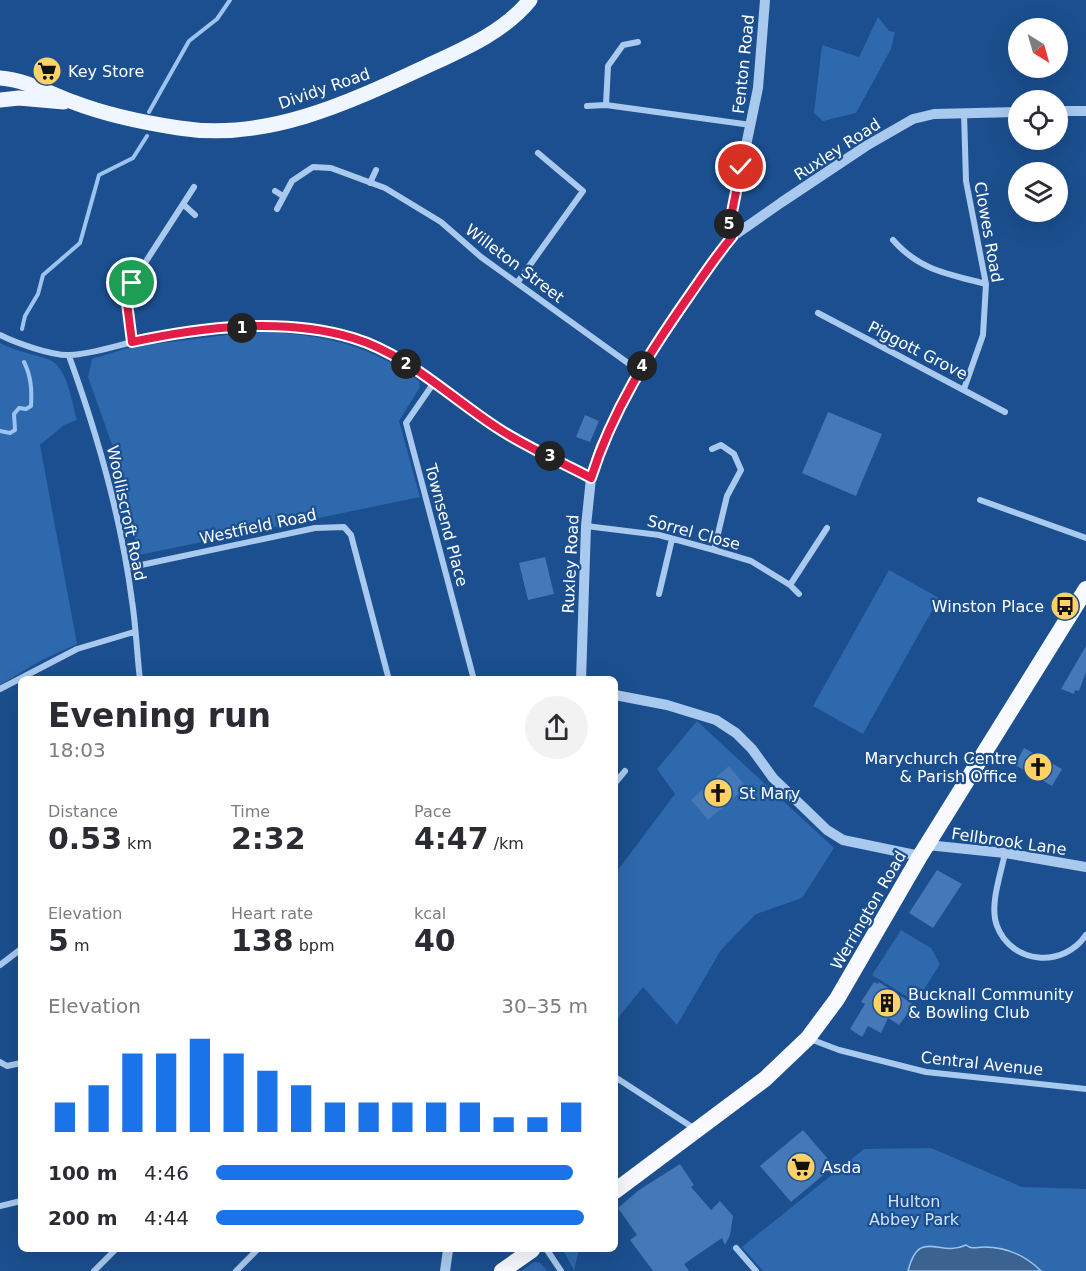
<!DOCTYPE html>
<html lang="en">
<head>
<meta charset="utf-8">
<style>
	:root { --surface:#fff; --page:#f2f2f3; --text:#2b2b33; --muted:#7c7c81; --accent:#1a73e8 }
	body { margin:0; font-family:"DejaVu Sans",sans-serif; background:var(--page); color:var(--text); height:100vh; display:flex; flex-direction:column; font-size:22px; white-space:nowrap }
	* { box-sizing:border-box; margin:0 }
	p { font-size:20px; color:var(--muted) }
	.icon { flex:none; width:33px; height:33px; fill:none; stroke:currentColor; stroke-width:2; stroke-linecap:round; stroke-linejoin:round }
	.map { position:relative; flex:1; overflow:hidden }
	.panel { position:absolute; left:18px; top:676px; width:600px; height:576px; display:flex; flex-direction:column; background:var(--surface); border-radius:9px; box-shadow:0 6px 24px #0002 }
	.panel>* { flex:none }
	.needle { width:39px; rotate:143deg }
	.tools { position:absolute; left:1008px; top:18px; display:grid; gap:12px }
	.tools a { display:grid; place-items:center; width:60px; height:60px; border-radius:50%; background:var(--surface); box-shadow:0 6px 24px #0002; font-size:30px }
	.pin { position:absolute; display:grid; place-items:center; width:51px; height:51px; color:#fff; margin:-26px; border:3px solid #fff; border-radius:50%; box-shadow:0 2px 6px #0007 }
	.km { position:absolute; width:30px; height:30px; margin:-15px; border-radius:50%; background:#222; color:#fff; font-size:16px; line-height:30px; text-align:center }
	.round { display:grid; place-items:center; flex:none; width:63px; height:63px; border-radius:32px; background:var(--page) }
	.summary { display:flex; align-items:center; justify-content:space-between; height:102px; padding:0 30px }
	h1 { font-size:33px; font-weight:700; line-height:45px }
	.figures { display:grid; grid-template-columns:repeat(3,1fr); gap:9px; height:102px; padding:6px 30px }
	.figures div { display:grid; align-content:center }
	.figures b { font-size:30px; font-weight:700 }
	.figures small { font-size:16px; font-weight:400 }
	.figures p { font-size:16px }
	.chart { height:168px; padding:12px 30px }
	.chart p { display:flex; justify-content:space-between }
	.chart svg { width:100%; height:108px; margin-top:6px; stroke:var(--accent); stroke-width:6 }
	ul { padding:0 30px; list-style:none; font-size:20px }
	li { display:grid; grid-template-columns:96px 72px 1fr; align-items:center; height:45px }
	li i { height:15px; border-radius:8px; background:var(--accent) }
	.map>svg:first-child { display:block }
	.green { fill:#2e69ad }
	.water { fill:#3c6290; stroke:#9cc4f0; stroke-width:1.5 }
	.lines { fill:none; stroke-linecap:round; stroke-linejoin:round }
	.stream { stroke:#9cc4f0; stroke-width:4 }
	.building { fill:#4478b7 }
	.minor { stroke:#a9c9ee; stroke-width:6 }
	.tertiary { stroke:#a9c9ee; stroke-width:10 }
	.primary { stroke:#f0f6ff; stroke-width:15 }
	.trunk { stroke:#f8faff; stroke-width:16 }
	.route-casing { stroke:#fff; stroke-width:12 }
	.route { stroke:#e11d48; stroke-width:8 }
	.labels { text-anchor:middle; stroke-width:4.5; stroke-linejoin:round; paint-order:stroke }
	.street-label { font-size:16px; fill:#fff; stroke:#1b4f8f }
	.poi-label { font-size:16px; fill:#fff; stroke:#1b4f8f; text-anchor:start }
	.park-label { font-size:16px; fill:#cfe3fa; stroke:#1b4f8f }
</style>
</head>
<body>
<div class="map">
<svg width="1086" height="1271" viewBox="0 0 1086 1271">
	<rect width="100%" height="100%" fill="#1b4f8f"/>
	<!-- green -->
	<path class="green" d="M 878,17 L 889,31 L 895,32 L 891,49 L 856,113 L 823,121 L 814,113 L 822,45 L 859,57 Z
		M 258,331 C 324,336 363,341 419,381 L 420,387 L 399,421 L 420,497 L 139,555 L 114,450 L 88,377 L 92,359 L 131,347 Z
		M 0,343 C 16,352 33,353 50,360 C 67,367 72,403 77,420 L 64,425 L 40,445 L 77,644 L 42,660 L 0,685 Z
		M 889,570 L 939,598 L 863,734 L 813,706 Z
		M 697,721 L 834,848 L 802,898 L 756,914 L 721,950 L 677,1025 L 643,987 L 618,1018 L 615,1014 L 615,874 L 675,794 L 657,769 Z
		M 901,930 L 931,948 L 940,964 L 916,1002 L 872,975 Z
		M 931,1148 L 1022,1187 L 1086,1189 L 1086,1271 L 763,1271 L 742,1247 L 864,1149 Z
		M 563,1250 L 579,1250 L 574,1270 Z
		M 534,1262 L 540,1263 L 547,1271 L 521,1271 Z"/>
	<!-- water -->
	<path class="water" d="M 966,1245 C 972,1250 977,1247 984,1247 C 1007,1247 1026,1256 1041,1271 L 908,1271 C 919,1227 939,1258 966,1245 Z"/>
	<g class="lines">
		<!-- stream -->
		<path class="stream" d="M 149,112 L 189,41 L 217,19 L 230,0
			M 22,329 L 25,316 L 38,294 L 43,275 L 80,243 L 99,175 L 133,158 L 147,136
			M 0,431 L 10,433 L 15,430 L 14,414 L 19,408 L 26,409 L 31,406 C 32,389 31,376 24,362"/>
	</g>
	<!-- building -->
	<path class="building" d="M 828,412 L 882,434 L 856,496 L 802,473 Z
		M 585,415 L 599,421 L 590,442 L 576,437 Z
		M 545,557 L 554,594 L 528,600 L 519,563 Z
		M 1086,646 L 1086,672 L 1079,691 L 1075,690 L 1074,694 L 1061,689 Z
		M 1024,748 L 1062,769 L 1052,786 L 1015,765 Z
		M 729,766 L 746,787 L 708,820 L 691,800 Z
		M 937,870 L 962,884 L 933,928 L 909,913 Z
		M 874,982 L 878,984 L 879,982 L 914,1005 L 899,1025 L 888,1018 L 881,1033 L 868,1026 L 862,1037 L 850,1029 L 865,1004 L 861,1002 Z
		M 803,1130 L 834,1166 L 791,1202 L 760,1166 Z
		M 680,1164 L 694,1185 L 691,1187 L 711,1210 L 720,1201 L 733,1216 L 730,1235 L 725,1245 L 722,1238 L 684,1264 L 689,1271 L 653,1271 L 630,1240 L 637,1235 L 618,1208 L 639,1190 Z"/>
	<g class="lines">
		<!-- minor -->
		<path class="minor" d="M 606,105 L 608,66 L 623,45 L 638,42
			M 587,106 L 606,105 L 751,125
			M 964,113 L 966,181 L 986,284 L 983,335 L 964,389
			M 370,183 L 376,170
			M 275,191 L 283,196
			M 184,205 L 195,215
			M 277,209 L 292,181 L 313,167 L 331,168 L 385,188 L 441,222 L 481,257 L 639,371
			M 893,240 C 919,270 948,274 986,284
			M 517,283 L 583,191 L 538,153
			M 818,313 L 1005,412
			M 0,335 C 16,343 52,356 70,355 C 92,354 118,345 141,340 C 188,330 256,322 304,328 C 385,338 433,387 499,429 C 528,448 561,462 591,478
			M 132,342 L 127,303 L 132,283 L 194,187
			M 69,356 C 98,436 121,517 132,601 C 136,627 137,654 140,680
			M 433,384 L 406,423 L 474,680
			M 712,449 L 721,445 L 734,454 L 741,470 L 727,496 L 714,550
			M 980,500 L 1086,538
			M 586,526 L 659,535 L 714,550 L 751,561 L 790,585 L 827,528
			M 127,568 L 315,528 L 344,527 L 351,535 L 389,680
			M 790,585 L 799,594
			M 659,594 L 672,539
			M 0,689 L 77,649 L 134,632
			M 615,783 L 625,771
			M 1005,853 C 1001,874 989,905 997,926 C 1012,965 1064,968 1086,935
			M 0,965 L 21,949
			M 810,1039 L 839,1050 L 926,1072 L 1086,1089
			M 0,1062 L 7,1066 L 21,1063
			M 615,1077 L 695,1129
			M 0,1206 L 21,1201
			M 736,1248 L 756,1271
			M 547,1250 L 561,1271
			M 94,1271 L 115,1250
			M 236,1271 L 257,1250"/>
		<!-- tertiary -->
		<path class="tertiary" d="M 1058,111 L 1086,111
			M 732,237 L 729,227 L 758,88 L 765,0
			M 581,680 L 586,526 L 591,478 L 601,446 L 639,371 L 716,257 L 732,237 L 782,202 L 866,146 L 913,119 L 934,114 L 1018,112
			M 615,695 L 667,705 L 716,720 L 736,733 L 752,749 L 773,778 L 827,830 L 843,840 L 920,856
			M 927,845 L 1005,853 L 1086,867
			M 445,1271 L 448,1250"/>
		<!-- primary -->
		<path class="primary" d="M 0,78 C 27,80 48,93 73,102 C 104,114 146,123 179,128 C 267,142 350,102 427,66 C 464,49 504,32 530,0
			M 0,100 L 19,98 L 64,102"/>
		<!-- trunk -->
		<path class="trunk" d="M 615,1191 L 765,1079 L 808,1038 L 837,999 L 920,856 L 1086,589
			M 502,1271 L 532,1250"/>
	</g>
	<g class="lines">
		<!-- route casing -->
		<g class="route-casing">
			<path id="route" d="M 132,283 L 127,303 L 132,342 C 202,327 283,317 353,338 C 407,354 452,399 499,429 C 528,448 561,462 591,478 C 612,411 649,353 689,296 C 703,276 716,256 732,237 L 729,227 L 741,167"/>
		</g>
		<!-- route -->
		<use href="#route" class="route"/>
	</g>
	<!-- icons -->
	<defs>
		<g id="supermarket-disc" transform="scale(1.5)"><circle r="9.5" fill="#ffd166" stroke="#1b4f8f"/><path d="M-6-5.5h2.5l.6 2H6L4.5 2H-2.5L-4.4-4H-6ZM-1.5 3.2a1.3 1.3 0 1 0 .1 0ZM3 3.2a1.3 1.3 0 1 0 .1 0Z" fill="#111"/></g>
		<g id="bus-disc" transform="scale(1.5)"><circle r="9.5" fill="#ffd166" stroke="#1b4f8f"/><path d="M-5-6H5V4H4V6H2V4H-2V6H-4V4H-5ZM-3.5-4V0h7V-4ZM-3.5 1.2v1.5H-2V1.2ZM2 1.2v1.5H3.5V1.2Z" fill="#111"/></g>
		<g id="church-disc" transform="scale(1.5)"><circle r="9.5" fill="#ffd166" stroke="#1b4f8f"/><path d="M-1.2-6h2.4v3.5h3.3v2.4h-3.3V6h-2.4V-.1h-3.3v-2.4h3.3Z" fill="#111"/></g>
		<g id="building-disc" transform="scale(1.5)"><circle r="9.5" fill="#ffd166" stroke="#1b4f8f"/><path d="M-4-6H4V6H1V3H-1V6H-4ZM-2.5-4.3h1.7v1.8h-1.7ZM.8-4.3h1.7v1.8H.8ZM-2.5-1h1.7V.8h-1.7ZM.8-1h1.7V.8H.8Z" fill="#111"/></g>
	</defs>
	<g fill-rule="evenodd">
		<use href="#supermarket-disc" x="47" y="71"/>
		<use href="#bus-disc" x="1065" y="606"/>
		<use href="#church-disc" x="1038" y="767"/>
		<use href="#church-disc" x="718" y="793"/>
		<use href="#building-disc" x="887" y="1003"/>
		<use href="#supermarket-disc" x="801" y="1167"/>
	</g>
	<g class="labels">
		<!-- street labels -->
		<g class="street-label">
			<text transform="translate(743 64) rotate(-84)" y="6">Fenton Road</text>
			<text transform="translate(324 88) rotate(-19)" y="6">Dividy Road</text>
			<text transform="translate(837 149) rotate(-33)" y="6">Ruxley Road</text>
			<text transform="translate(989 232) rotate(80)" y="6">Clowes Road</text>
			<text transform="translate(515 263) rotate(37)" y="6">Willeton Street</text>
			<text transform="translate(918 350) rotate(27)" y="6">Piggott Grove</text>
			<text transform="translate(127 513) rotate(78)" y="6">Woolliscroft Road</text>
			<text transform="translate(447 525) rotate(75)" y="6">Townsend Place</text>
			<text transform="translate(258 526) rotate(-12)" y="6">Westfield Road</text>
			<text transform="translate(694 532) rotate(15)" y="6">Sorrel Close</text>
			<text transform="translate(570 564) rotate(-87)" y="6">Ruxley Road</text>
			<text transform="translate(1009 841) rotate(8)" y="6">Fellbrook Lane</text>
			<text transform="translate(868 910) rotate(-60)" y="6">Werrington Road</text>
			<text transform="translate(982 1063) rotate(6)" y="6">Central Avenue</text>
		</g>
		<!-- poi labels -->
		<g class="poi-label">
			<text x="68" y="77">Key Store</text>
			<text x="1044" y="612" text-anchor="end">Winston Place</text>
			<text x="1017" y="764" text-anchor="end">Marychurch Centre<tspan x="1017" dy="18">&amp; Parish Office</tspan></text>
			<text x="739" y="799">St Mary</text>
			<text x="908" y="1000">Bucknall Community<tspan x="908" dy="18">&amp; Bowling Club</tspan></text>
			<text x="822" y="1173">Asda</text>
		</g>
		<!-- park labels -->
		<g class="park-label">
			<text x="914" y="1207">Hulton<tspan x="914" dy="18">Abbey Park</tspan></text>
		</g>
	</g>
</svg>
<div class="tools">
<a><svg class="needle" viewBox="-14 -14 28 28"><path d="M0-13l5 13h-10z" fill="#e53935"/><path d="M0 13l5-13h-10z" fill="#7c7c81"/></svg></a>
<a><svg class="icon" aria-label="locate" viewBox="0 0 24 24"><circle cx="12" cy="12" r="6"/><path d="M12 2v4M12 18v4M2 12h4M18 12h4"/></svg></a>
<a><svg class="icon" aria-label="layers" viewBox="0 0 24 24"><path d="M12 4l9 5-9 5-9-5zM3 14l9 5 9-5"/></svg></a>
</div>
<div class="pin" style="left:132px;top:283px;background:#1e9e55"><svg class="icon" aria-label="arrive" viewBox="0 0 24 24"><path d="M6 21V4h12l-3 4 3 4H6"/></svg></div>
<div class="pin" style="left:741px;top:167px;background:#d93025"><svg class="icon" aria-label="check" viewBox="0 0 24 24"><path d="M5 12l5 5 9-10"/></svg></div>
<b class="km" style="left:242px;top:328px">1</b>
<b class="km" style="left:406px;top:364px">2</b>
<b class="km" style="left:550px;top:456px">3</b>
<b class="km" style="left:642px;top:366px">4</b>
<b class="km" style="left:729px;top:224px">5</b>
<section class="panel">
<div class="summary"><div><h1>Evening run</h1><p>18:03</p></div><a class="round"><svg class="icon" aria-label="share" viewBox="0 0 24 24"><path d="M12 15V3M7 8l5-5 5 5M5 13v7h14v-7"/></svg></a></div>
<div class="figures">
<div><p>Distance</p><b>0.53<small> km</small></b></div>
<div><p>Time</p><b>2:32</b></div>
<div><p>Pace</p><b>4:47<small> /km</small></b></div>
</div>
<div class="figures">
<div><p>Elevation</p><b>5<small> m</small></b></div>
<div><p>Heart rate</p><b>138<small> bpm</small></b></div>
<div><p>kcal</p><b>40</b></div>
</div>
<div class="chart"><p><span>Elevation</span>30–35 m</p>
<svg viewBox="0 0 160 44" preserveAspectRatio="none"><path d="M5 44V32M15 44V25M25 44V12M35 44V12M45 44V6M55 44V12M65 44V19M75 44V25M85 44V32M95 44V32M105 44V32M115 44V32M125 44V32M135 44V38M145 44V38M155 44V32"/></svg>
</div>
<ul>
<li><b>100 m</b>4:46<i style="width:96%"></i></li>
<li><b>200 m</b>4:44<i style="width:99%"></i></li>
</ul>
</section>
</div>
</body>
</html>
